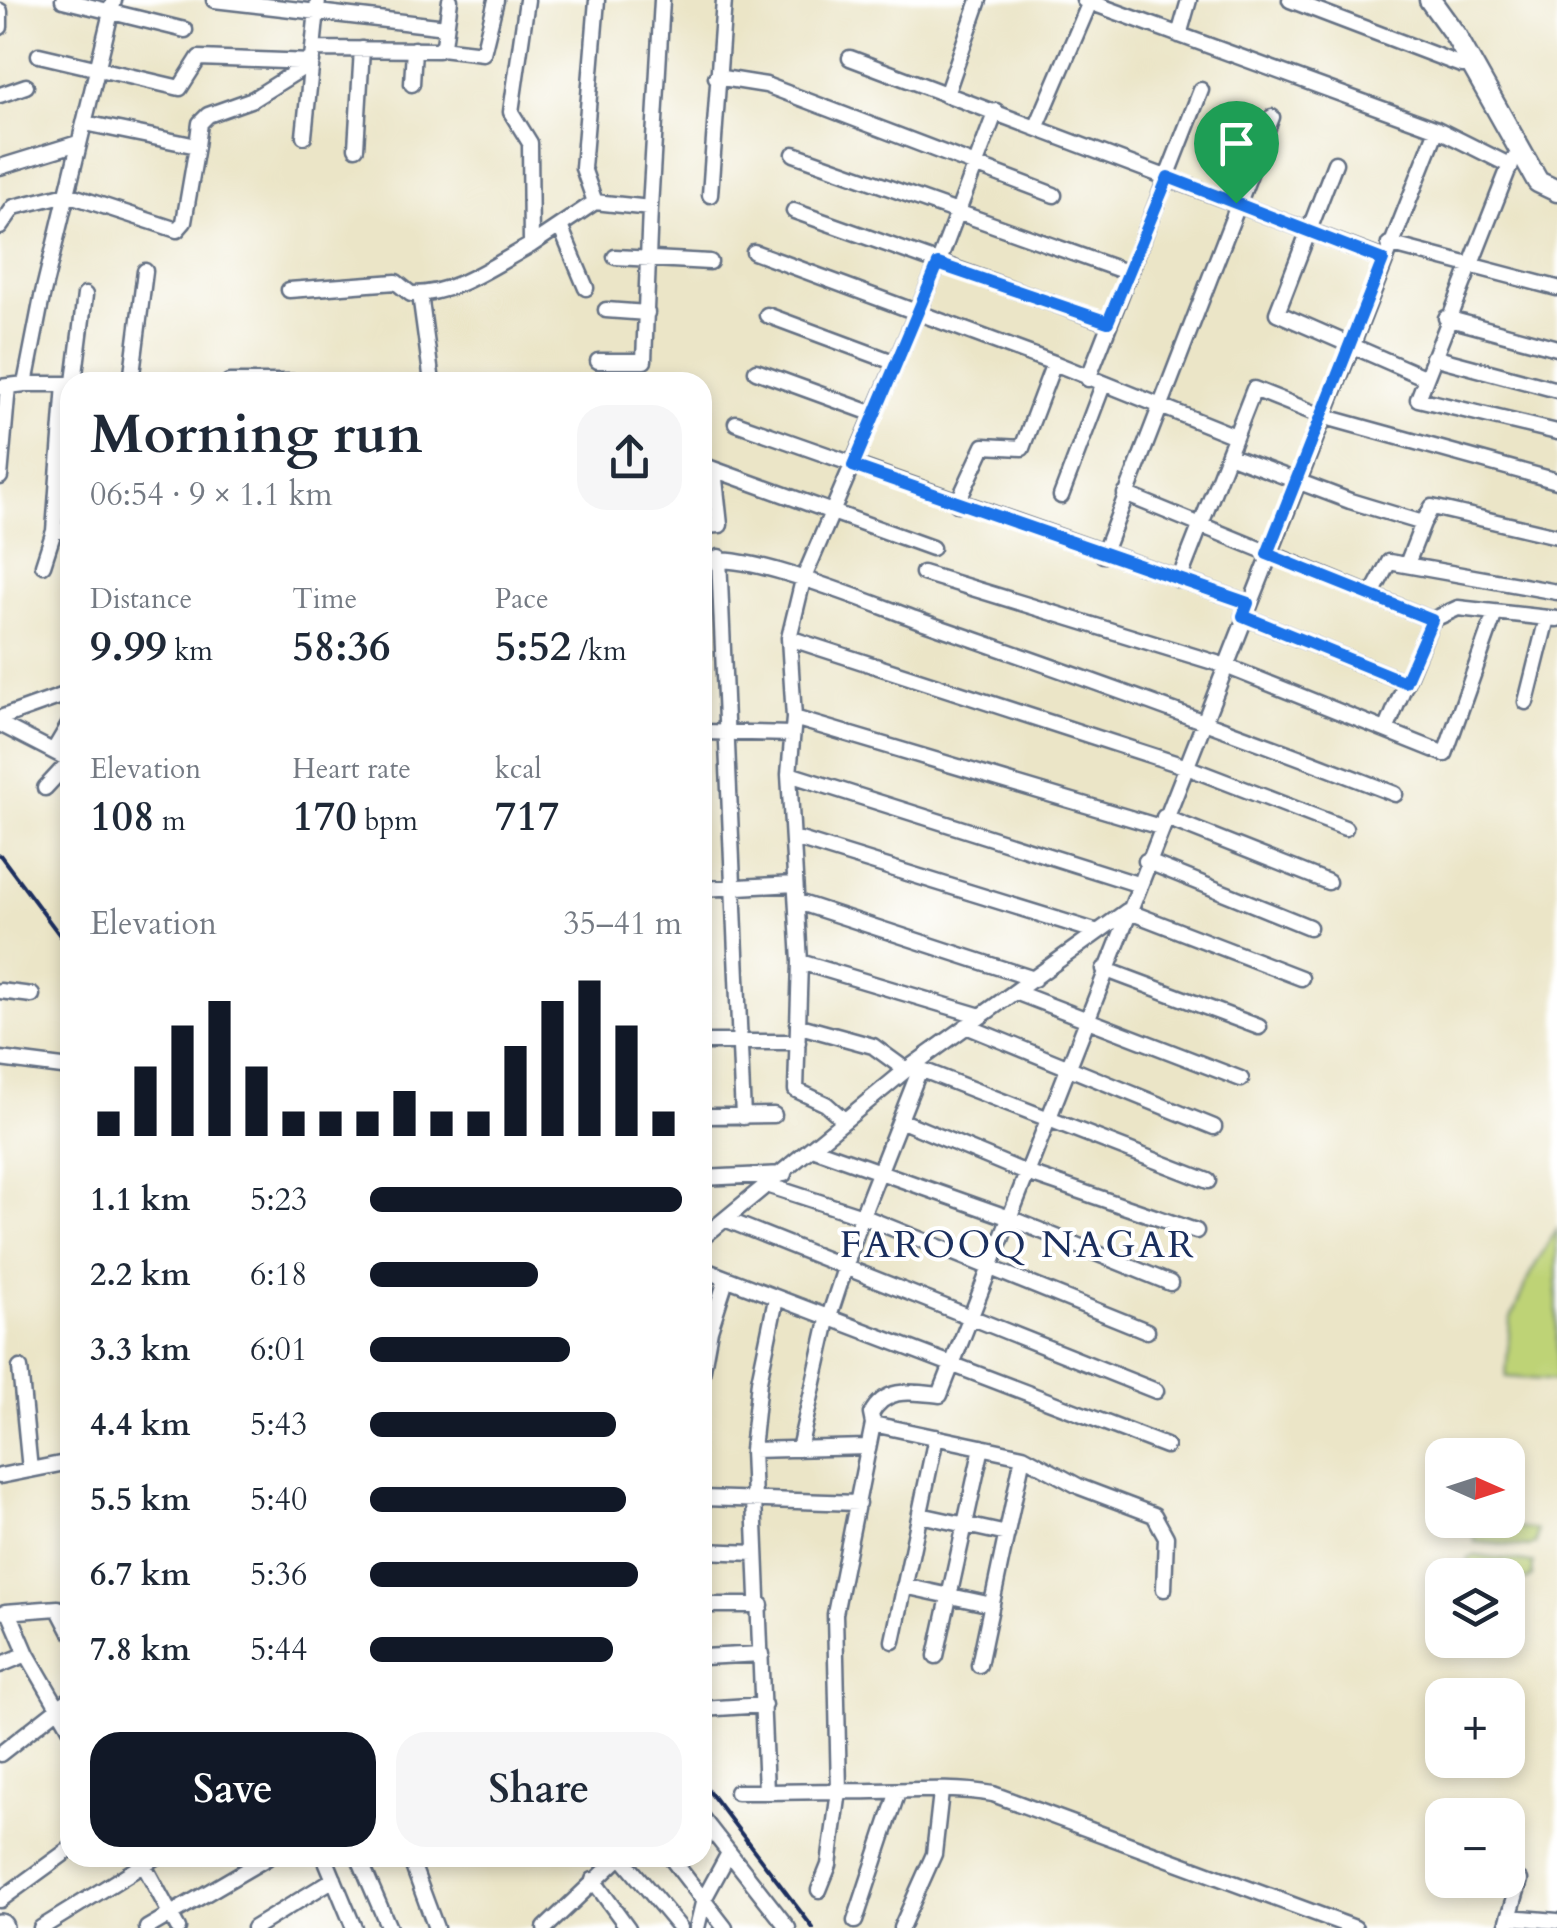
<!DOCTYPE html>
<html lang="en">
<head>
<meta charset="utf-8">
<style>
	:root { --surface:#fff; --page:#f6f6f7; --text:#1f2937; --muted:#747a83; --accent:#111827 }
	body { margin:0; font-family:Cardo,serif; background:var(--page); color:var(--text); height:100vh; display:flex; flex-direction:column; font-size:38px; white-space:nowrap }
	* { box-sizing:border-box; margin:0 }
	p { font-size:32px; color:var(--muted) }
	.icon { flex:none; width:55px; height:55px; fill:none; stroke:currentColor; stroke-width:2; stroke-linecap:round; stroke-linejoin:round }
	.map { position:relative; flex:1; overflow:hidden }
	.sheet { position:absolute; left:60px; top:372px; width:652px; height:1495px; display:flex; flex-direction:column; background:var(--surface); border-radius:30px; box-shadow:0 5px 15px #0003 }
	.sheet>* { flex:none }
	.needle { width:65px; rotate:93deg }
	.tools { position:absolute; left:1425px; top:1438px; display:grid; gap:20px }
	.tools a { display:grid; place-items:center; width:100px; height:100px; border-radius:20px; background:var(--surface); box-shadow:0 5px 15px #0003; font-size:50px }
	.pin { position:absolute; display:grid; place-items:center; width:85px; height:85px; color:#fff; margin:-102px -42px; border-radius:50% 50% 50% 0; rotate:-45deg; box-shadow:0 0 10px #0007 }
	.pin .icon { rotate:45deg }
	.round { display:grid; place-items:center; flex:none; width:105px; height:105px; border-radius:30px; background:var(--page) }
	.head { display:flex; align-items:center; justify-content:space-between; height:170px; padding:0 30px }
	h1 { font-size:55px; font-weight:700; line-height:75px }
	.figures { display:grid; grid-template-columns:repeat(3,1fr); gap:15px; height:170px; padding:10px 30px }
	.figures div { display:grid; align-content:center }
	.figures b { font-size:42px; font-weight:700 }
	.figures small { font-size:28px; font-weight:400 }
	.figures p { font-size:28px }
	.chart { height:280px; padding:20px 30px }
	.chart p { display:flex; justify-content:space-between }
	.chart svg { width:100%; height:180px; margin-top:10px; stroke:var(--accent); stroke-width:6 }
	.primary-button { display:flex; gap:20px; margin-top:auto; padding:20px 30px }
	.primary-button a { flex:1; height:115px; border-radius:30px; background:var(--accent); color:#fff; font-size:40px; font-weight:700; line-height:115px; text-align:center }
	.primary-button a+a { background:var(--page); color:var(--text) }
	ul { padding:0 30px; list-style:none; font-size:32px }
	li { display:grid; grid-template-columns:160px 120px 1fr; align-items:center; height:75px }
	li i { height:25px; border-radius:12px; background:var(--accent) }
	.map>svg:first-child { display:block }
	.green { fill:#bed376; stroke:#6c816a; stroke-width:2.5 }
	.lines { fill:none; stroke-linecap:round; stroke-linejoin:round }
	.street-casing { stroke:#646f83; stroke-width:19 }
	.secondary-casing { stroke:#646f83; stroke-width:25 }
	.highway-casing { stroke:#646f83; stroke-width:30 }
	.street { stroke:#fff; stroke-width:14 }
	.secondary { stroke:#fff; stroke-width:20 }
	.highway { stroke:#fff; stroke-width:25 }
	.rail { stroke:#1b2f5e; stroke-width:4 }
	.route-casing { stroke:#fff; stroke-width:20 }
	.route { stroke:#1a73e8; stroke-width:12 }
	.labels { text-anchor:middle; stroke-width:8; stroke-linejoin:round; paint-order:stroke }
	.neighbourhood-label { font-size:38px; letter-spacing:2.5px; fill:#1b2f5e; stroke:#fff }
</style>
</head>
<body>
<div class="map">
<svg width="1557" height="1928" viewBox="0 0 1557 1928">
	<rect width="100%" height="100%" fill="#fff"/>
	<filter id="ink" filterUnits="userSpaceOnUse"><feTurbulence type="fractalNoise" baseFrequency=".01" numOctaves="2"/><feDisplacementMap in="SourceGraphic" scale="20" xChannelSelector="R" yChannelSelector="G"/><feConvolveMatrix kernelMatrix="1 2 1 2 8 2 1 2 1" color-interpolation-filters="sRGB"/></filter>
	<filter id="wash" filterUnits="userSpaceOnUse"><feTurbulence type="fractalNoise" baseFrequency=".0048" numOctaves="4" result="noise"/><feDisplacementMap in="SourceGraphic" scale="40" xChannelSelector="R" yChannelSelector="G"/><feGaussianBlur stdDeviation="2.25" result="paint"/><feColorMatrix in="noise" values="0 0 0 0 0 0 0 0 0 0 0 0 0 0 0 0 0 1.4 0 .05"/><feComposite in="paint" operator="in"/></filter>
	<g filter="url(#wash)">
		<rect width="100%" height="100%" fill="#ebe5c7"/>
		<!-- green -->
		<path class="green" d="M 1557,1229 L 1557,1381 L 1506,1377 L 1510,1320 L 1531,1272 Z
			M 1480,1522 L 1537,1530 L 1536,1543 L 1529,1547 L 1475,1542 L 1472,1526 Z
			M 1476,1555 L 1533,1563 L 1532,1576 L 1526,1580 L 1471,1575 L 1468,1559 Z"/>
	</g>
	<g filter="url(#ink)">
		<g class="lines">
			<!-- street casing -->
			<g class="street-casing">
				<path id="street" d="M 63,0 L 185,30
					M 214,0 L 446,27
					M 1084,0 L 1437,129 L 1511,166
					M 1290,0 L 1461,65 L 1472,65
					M 0,11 L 0,27
					M 1179,35 L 1189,0
					M 441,48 L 483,53 L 496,0
					M 313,49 L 438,50 L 444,45 L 450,0
					M 39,55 L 180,88 L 199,58 L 312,62
					M 850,58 L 1383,259
					M 716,77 L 766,85 L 1054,195
					M 412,84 L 414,49
					M 0,95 L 26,86
					M 946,95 L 979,0
					M 85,123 L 197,146 L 200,123 L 208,115 L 253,99 L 312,62
					M 1037,126 L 1090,2
					M 304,136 L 318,0
					M 356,148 L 362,49
					M 794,154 L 1129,273
					M 1512,160 L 1418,399 L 1557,432
					M 1335,163 L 1277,313 L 1426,378
					M 0,167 L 78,143
					M 710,195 L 724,0
					M 595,202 L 583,168 L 597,0
					M 794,211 L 1108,323
					M 560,226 L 586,288
					M 0,227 L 14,207 L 67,194 L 177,230 L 184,222 L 197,146
					M 1389,244 L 1557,288
					M 531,245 L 595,202 L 650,208 L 662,0
					M 754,252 L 1054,363 L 1235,436
					M 615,257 L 710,262
					M 289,290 L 396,282 L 411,294 C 455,295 494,265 531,245 L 530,143 L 511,112 L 527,0
					M 420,294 L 432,382
					M 606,310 L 647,313
					M 767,315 L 896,363
					M 1446,318 L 1557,348
					M 1433,357 L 1557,390
					M 598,361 L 644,361 L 650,208
					M 756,371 L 874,414
					M 1088,379 L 1201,90
					M 74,382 L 85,295
					M 97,382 L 175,382
					M 131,382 L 145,271
					M 229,382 L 293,382
					M 25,384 L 70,384
					M 65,384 L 54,531 L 70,531
					M 0,387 L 25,384 L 42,297 L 114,0
					M 736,423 L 1248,603
					M 1228,455 L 1350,501 L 1423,523 L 1432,507 L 1557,536
					M 702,465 L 932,548
					M 0,477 L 8,386
					M 1125,494 L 1432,620 L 1458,608 L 1557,619
					M 1061,496 L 1103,385
					M 957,504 L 984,446 L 1022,448 L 1054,363
					M 702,526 L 720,525 L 714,470
					M 1103,555 L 1272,117
					M 719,557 L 743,1117
					M 702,562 C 744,549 875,605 921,621 C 1080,676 1238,733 1395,794
					M 1407,564 L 1423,523
					M 43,565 L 54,531
					M 923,573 L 1223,665 L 1445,754 L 1495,613
					M 1179,580 L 1254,389 L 1322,416 L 1557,481
					M 1372,594 L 1389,562 L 1557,592
					M 1243,616 L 1405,682
					M 789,638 L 1184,766 L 1345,828
					M 1526,702 L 1547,618
					M 0,718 L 70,693
					M 794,718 L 1160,827
					M 0,724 L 70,760
					M 1387,728 L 1432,620
					M 702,732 L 792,734
					M 54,750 L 70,723
					M 789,774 L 1137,884
					M 45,788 L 70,761
					M 1164,817 L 1328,882
					M 794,838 L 1098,932
					M 1146,861 L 1309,927
					M 702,889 L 795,884
					M 798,902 L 1034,979
					M 800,962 L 981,1016
					M 1104,969 L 1259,1027
					M 0,991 L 32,995
					M 1015,992 L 1241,1079
					M 800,1026 L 873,1046 L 906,1070
					M 966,1026 L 1214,1127
					M 702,1042 L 798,1042
					M 0,1059 L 70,1068
					M 919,1061 L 920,1069 L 1208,1181
					M 702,1116 L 774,1115
					M 844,1120 L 826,1104 L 796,1090 L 800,962 L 789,774 L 794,718 L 789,638 L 803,580 L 938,264 L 996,111
					M 900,1120 L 1024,1172 L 1196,1231
					M 815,1149 L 1007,1217 L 1170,1283
					M 702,1178 L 784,1174
					M 770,1186 L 862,1216 L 1147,1331
					M 727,1220 L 1156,1391
					M 702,1238 L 906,1070 L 1127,911 L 1301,978
					M 702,1269 L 1166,1446
					M 776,1299 L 759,1381 L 752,1450 L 766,1792 L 839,1791 L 829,1865 L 819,1890
					M 20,1368 L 30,1470
					M 702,1374 L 710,1330 L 726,1280
					M 873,1424 L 1023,1456 L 1080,1487 L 1154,1515 L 1166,1537 L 1164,1589
					M 799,1449 L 828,1320 L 862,1216 L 920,1069
					M 752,1450 L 867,1447
					M 0,1476 L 70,1462
					M 702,1498 L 858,1503
					M 920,1515 L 1007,1534
					M 702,1551 L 755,1553
					M 904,1586 L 992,1605
					M 702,1605 L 761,1605
					M 5,1612 L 58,1608 L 70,1631
					M 9,1612 L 27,1654 L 70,1728
					M 893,1641 L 936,1437
					M 936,1656 L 982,1447
					M 702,1657 L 762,1654
					M 0,1665 L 27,1654
					M 979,1665 L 1023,1456
					M 702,1709 L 764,1705
					M 0,1754 L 70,1699
					M 737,1792 L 766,1792
					M 702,1818 L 788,1928
					M 140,1858 L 178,1928
					M 325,1858 L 354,1928
					M 359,1858 L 389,1928
					M 410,1858 L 436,1928
					M 622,1858 L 680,1928
					M 671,1858 L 725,1928
					M 593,1880 L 628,1928
					M 0,1900 L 70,1849
					M 1509,1917 L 1557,1921
					M 855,1921 L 897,1794
					M 41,1928 L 154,1858
					M 147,1928 L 267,1858
					M 254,1928 L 334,1879
					M 545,1928 L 619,1858
					M 697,1928 L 704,1899 L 729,1853
					M 901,1928 L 934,1854 L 941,1792
					M 1355,1928 L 993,1794 C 944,1785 890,1793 839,1791 L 835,1614 L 873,1424 L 871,1414 C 886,1386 912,1392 940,1395 L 1437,129
					M 1506,1928 L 1520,1880"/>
			</g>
			<!-- secondary casing -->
			<g class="secondary-casing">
				<path id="secondary" d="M 1430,0 L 1456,36 L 1538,182 L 1557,191"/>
			</g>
			<!-- highway casing -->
			<g class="highway-casing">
				<path id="highway" d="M 0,1927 L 0,1928"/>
			</g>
			<!-- street -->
			<use href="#street" class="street"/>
			<!-- secondary -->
			<use href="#secondary" class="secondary"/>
			<!-- highway -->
			<use href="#highway" class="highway"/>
			<!-- rail -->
			<path class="rail" d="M 0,855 L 70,949
				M 702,1782 L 813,1928"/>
		</g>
	</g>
	<g class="lines" filter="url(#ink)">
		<!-- route casing -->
		<g class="route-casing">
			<path id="route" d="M 1168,177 L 1383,260 L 1267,554 L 1432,620 L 1405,682 L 1243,616 L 1248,603 L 853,466 L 938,264 L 1108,322 Z"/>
		</g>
		<!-- route -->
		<use href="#route" class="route"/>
	</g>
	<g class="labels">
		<!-- neighbourhood labels -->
		<g class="neighbourhood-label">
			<text x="1018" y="1257">FAROOQ NAGAR</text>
		</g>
	</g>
</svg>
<div class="tools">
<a><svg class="needle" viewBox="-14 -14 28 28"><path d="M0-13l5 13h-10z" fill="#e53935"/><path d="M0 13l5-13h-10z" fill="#747a83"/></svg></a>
<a><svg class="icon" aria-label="layers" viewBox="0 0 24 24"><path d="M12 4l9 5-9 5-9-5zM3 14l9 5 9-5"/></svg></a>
<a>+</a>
<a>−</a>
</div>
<div class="pin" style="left:1236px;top:203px;background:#1e9e55"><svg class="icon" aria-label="arrive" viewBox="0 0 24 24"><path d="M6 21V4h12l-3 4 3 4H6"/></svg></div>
<section class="sheet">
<div class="head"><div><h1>Morning run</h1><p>06:54 · 9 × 1.1 km</p></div><a class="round"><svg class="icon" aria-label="share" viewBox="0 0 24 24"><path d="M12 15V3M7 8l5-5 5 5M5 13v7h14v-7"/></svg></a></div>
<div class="figures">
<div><p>Distance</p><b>9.99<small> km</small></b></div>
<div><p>Time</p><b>58:36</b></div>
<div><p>Pace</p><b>5:52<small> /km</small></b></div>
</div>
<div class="figures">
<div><p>Elevation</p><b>108<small> m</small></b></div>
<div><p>Heart rate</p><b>170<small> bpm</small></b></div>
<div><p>kcal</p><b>717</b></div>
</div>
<div class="chart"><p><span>Elevation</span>35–41 m</p>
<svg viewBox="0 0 160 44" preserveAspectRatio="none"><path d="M5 44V38M15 44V27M25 44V17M35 44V11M45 44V27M55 44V38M65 44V38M75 44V38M85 44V33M95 44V38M105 44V38M115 44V22M125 44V11M135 44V6M145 44V17M155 44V38"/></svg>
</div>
<ul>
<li><b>1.1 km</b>5:23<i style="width:100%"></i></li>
<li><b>2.2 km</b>6:18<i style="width:54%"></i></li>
<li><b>3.3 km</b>6:01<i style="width:64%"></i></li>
<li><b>4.4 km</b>5:43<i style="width:79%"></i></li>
<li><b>5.5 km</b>5:40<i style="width:82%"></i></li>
<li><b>6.7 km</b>5:36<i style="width:86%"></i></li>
<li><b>7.8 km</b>5:44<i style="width:78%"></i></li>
</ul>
<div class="primary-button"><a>Save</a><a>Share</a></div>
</section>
</div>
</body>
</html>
